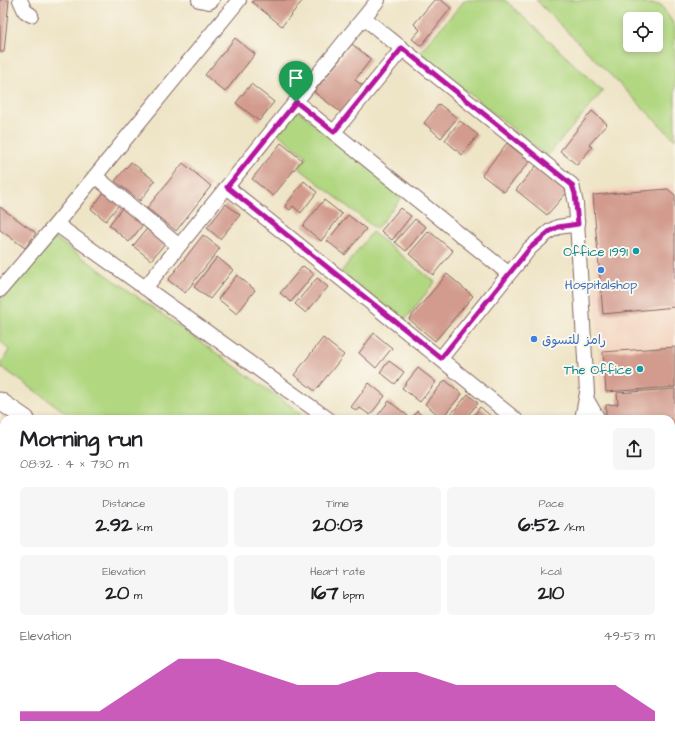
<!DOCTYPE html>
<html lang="en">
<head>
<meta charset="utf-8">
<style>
	:root { --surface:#fff; --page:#f6f6f6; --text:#202124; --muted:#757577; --accent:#b5179e }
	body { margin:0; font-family:"Architects Daughter","Playpen Sans Arabic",sans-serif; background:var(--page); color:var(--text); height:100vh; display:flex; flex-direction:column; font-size:15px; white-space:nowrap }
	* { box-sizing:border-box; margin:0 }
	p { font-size:13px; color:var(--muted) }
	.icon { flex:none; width:22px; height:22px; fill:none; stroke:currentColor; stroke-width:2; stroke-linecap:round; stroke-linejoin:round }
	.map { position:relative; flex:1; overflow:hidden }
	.drawer { position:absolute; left:0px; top:415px; width:675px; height:324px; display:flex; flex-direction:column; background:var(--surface); border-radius:12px 12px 0 0; box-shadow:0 2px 6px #0003 }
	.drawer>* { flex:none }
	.controls { position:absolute; left:623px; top:12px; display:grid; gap:8px }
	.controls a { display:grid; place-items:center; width:40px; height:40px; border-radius:6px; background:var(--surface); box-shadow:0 2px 6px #0003; font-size:20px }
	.pin { position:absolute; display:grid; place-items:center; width:34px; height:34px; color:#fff; margin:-41px -17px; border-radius:50% 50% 50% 0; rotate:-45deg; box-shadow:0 0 4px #0007 }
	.pin .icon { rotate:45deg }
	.round { display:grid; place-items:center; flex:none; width:42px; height:42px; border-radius:6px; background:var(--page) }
	.overview { display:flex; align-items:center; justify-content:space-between; height:68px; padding:0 20px }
	h1 { font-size:22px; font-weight:800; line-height:30px }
	.figures { display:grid; grid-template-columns:repeat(3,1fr); gap:6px; height:68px; padding:4px 20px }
	.figures div { display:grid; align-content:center; border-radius:6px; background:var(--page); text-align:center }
	.figures b { font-size:20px; font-weight:800 }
	.figures small { font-size:11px; font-weight:400 }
	.figures p { font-size:11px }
	.chart { height:112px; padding:8px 20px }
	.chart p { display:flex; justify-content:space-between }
	.chart svg { width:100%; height:72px; margin-top:4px; fill:var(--accent); opacity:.7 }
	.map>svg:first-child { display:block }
	.built { fill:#f3d4bf }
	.green { fill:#b1d781; stroke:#7e7b56; fill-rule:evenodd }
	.building { fill:#d29b8e }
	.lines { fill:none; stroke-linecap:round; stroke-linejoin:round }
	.minor-casing { stroke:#836461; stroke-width:16 }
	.major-casing { stroke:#836461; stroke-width:19 }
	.minor { stroke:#fff; stroke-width:14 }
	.major { stroke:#fff; stroke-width:17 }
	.route-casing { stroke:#fff; stroke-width:8 }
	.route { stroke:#b5179e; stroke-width:5 }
	.culture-dot { fill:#0f9aa8; stroke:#fbf7ec; stroke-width:1.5 }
	.shop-dot { fill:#3f7fe0; stroke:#fbf7ec; stroke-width:1.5 }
	.labels { text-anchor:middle; stroke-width:4; stroke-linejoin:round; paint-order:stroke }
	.culture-label { font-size:13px; fill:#0d838f; stroke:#fbf7ec; text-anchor:end }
	.shop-label { font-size:13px; fill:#366cbe; stroke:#fbf7ec }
</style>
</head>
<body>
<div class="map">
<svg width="675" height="739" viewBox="0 0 675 739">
	<rect width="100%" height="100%" fill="#fbf7ec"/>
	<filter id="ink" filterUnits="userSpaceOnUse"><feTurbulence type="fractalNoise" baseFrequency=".025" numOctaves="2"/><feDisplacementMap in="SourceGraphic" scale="8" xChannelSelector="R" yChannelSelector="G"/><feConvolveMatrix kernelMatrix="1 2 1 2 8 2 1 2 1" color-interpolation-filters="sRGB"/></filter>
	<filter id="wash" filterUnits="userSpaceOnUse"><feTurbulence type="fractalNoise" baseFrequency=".012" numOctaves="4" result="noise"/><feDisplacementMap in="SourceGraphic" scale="16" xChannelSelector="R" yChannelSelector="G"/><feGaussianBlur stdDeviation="0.9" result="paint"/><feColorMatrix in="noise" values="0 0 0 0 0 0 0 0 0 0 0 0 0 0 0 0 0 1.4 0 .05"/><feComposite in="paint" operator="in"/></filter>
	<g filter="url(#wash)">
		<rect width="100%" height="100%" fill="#eee4c6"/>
		<!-- built -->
		<path class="built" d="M 675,184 L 675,387 L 601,393 L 589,191 Z"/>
		<!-- green -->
		<path class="green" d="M 465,0 L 505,0 L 603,91 L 547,156 L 419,53 Z
			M 536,0 L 603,0 L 661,5 L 675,26 L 675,140 ZM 630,19 L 656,19 L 656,45 L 630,45 Z
			M 300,112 L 404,195 L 376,229 L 299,168 L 307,157 L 275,131 L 290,113 Z
			M 372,232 L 435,282 L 404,321 L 341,272 Z
			M 55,238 L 309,419 L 75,419 L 0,366 L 9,350 L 0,341 L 0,301 Z
			M 0,535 L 4,537 L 4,735 L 671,735 L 671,648 L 675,647 L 675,739 L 0,739 Z"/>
		<g id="blocks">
			<!-- building -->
			<path class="building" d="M 0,0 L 9,0 L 4,52 L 0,52 Z
				M 254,0 L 303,0 L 282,26 L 252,2 Z
				M 434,0 L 441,0 L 451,8 L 421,46 L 412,39 L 420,30 L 414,24 Z
				M 235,38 L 255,54 L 225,92 L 205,75 Z
				M 352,44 L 371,59 L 355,80 L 365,87 L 343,114 L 314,92 Z
				M 251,84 L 274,102 L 259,121 L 236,103 Z
				M 439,104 L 457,118 L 441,138 L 424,123 Z
				M 592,111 L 607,124 L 589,145 L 592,147 L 577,165 L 560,151 Z
				M 460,121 L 478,135 L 462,155 L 445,140 Z
				M 281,143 L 302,160 L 273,196 L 252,179 Z
				M 507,143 L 530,161 L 504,192 L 482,175 Z
				M 131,162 L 155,181 L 140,201 L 115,181 Z
				M 183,163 L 211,186 L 176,231 L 147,208 Z
				M 537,165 L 568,191 L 547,215 L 516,190 Z
				M 304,181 L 317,192 L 301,213 L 293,206 L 290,210 L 285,206 Z
				M 668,189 L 675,195 L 675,307 L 603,314 L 593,195 Z
				M 106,190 L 121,202 L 106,221 L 91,209 Z
				M 324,200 L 342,214 L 321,241 L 303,226 Z
				M 125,204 L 146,221 L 129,242 L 109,225 Z
				M 226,204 L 240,215 L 220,239 L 207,228 Z
				M 0,207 L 36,233 L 25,248 L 0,230 Z
				M 400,208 L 411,216 L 392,240 L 381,231 Z
				M 348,215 L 366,229 L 345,255 L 327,241 Z
				M 415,219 L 426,227 L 406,251 L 395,242 Z
				M 149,226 L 167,241 L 151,260 L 133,246 Z
				M 429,231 L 453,251 L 433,275 L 409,254 Z
				M 203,235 L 220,248 L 185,293 L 168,280 Z
				M 217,257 L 233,270 L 210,299 L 194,287 Z
				M 303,266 L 314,274 L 291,302 L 280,293 Z
				M 447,274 L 473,296 L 435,341 L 409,319 Z
				M 237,275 L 255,290 L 237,314 L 218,299 Z
				M 317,278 L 328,287 L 306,313 L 295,304 Z
				M 374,333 L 392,348 L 376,368 L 359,353 Z
				M 323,338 L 344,355 L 315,391 L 294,375 Z
				M 675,347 L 675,387 L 606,392 L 603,352 Z
				M 389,361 L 404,372 L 395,384 L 380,372 Z
				M 418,368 L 436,382 L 420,402 L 402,388 Z
				M 445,380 L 462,394 L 442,418 L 425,404 Z
				M 369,383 L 385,396 L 370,415 L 360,408 L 357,411 L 351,407 Z
				M 675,389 L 675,458 L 671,463 L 671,419 L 606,419 L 606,405 L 618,404 L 617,393 Z
				M 468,394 L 478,403 L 465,419 L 447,419 Z
				M 389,401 L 408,416 L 405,419 L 375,419 Z
				M 480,407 L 491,416 L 489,419 L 471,419 Z
				M 417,411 L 426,419 L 411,419 Z"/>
		</g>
	</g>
	<g filter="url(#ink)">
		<use href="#blocks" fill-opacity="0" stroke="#836461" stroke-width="1"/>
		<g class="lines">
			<!-- minor casing -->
			<g class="minor-casing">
				<path id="minor" d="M 20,0 L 25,11 L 31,15
					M 199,0 L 209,2 L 212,0
					M 364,18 L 572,185 L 576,204 L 587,393 L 582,419
					M 296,102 L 509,274
					M 334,132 L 402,49
					M 95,176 L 179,246
					M 227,187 L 515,419
					M 56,224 L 328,419
					M 145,288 L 378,0
					M 0,290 L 56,224 L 239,0
					M 441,358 L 530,248 L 550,231 L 558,227 L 578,224
					M 587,400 L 598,419
					M 671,481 L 675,477"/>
			</g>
			<!-- major casing -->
			<g class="major-casing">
				<path id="major" d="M 0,401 L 26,419
					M 0,443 L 4,445
					M 0,467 L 4,469
					M 671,519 L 675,515
					M 671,561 L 675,558
					M 671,585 L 675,582
					M 671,603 L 675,602"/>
			</g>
			<!-- minor -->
			<use href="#minor" class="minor"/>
			<!-- major -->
			<use href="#major" class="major"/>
		</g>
	</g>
	<g class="lines" filter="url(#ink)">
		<!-- route casing -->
		<g class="route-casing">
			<path id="route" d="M 402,48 L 572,185 L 575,194 L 578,224 L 558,227 L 550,231 L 530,248 L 441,358 L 227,187 L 296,102 L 334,132 Z"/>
		</g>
		<!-- route -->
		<use href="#route" class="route"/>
	</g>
	<!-- markers -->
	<g class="culture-dot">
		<circle cx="636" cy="251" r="4"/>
		<circle cx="640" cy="369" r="4"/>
	</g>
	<g class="shop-dot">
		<circle cx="601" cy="270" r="4"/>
		<circle cx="534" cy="339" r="4"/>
	</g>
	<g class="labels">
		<!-- culture labels -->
		<g class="culture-label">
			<text x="628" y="256">Office 1991</text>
			<text x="632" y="374">The Office</text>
		</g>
		<!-- shop labels -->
		<g class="shop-label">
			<text x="601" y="289">Hospitalshop</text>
			<text x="542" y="344" text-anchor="start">رامز للتسوق</text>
		</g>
	</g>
</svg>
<div class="controls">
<a><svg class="icon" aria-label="locate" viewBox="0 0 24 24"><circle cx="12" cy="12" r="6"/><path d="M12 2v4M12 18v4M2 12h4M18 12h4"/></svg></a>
</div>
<div class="pin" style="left:296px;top:102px;background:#1e9e55"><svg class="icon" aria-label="arrive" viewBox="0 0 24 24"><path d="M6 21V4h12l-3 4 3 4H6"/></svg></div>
<section class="drawer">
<div class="overview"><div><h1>Morning run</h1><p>08:32 · 4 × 730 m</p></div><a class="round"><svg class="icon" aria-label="share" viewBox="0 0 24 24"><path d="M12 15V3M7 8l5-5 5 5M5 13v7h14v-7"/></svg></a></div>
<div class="figures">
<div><p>Distance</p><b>2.92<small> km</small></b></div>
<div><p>Time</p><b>20:03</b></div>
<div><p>Pace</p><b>6:52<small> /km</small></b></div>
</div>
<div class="figures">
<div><p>Elevation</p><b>20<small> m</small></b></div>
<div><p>Heart rate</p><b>167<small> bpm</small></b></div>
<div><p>kcal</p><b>210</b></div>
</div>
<div class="chart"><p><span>Elevation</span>49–53 m</p>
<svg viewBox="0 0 160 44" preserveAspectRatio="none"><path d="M0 44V38L10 38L20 38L30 22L40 6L50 6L60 14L70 22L80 22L90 14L100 14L110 22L120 22L130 22L140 22L150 22L160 38V44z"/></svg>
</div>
</section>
</div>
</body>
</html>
